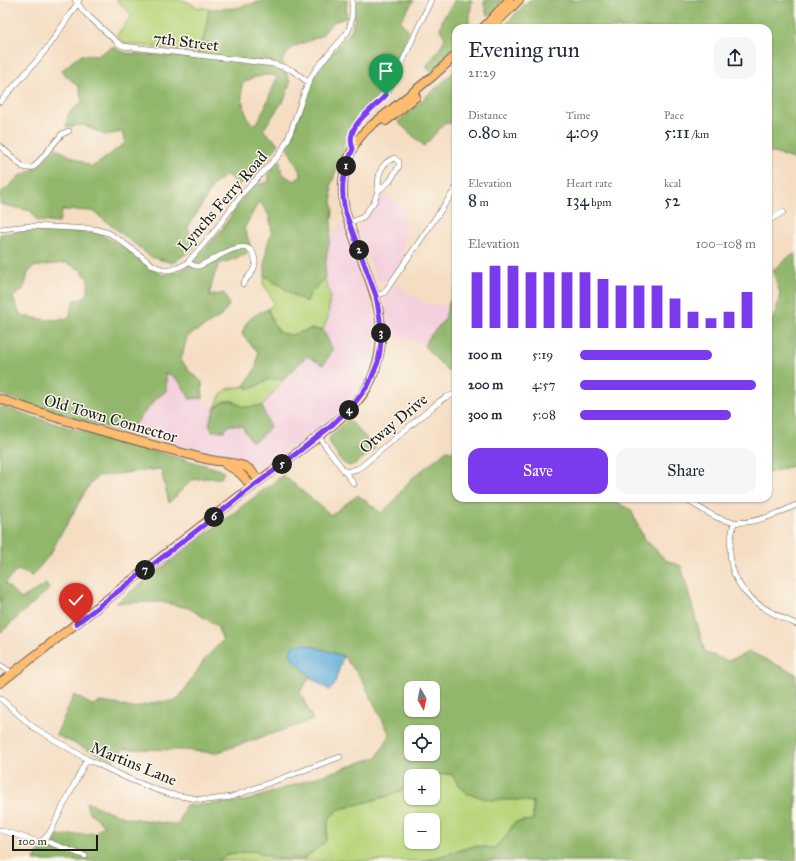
<!DOCTYPE html>
<html lang="en">
<head>
<meta charset="utf-8">
<style>
	:root { --surface:#fff; --page:#f6f6f7; --text:#1f2937; --muted:#747a83; --accent:#7c3aed }
	body { margin:0; font-family:"IM FELL Great Primer",serif; background:var(--page); color:var(--text); height:100vh; display:flex; flex-direction:column; font-size:15px; white-space:nowrap }
	* { box-sizing:border-box; margin:0 }
	p { font-size:13px; color:var(--muted) }
	.icon { flex:none; width:22px; height:22px; fill:none; stroke:currentColor; stroke-width:2; stroke-linecap:round; stroke-linejoin:round }
	.map { position:relative; flex:1; overflow:hidden }
	.drawer { position:absolute; left:452px; top:24px; width:320px; height:478px; display:flex; flex-direction:column; background:var(--surface); border-radius:12px; box-shadow:0 1px 3px #0004 }
	.drawer>* { flex:none }
	.needle { width:26px; rotate:171deg }
	.controls { position:absolute; left:404px; top:681px; display:grid; gap:8px }
	.controls a { display:grid; place-items:center; width:36px; height:36px; border-radius:8px; background:var(--surface); box-shadow:0 1px 3px #0004; font-size:20px }
	.scale { position:absolute; left:12px; bottom:10px; width:86px; box-sizing:border-box; padding-left:4px; border:2px solid #1c1c1c; border-top:0; font-size:11px; line-height:14px; white-space:nowrap; color:#1c1c1c; -webkit-text-stroke:3px #fbf7ec; paint-order:stroke }
	.pin { position:absolute; display:grid; place-items:center; width:34px; height:34px; color:#fff; margin:-41px -17px; border-radius:50% 50% 50% 0; rotate:-45deg; box-shadow:0 0 4px #0007 }
	.pin .icon { rotate:45deg }
	.km { position:absolute; width:20px; height:20px; margin:-10px; border-radius:50%; background:#222; color:#fff; font-size:11px; line-height:20px; text-align:center }
	.round { display:grid; place-items:center; flex:none; width:42px; height:42px; border-radius:12px; background:var(--page) }
	.summary { display:flex; align-items:center; justify-content:space-between; height:68px; padding:0 16px }
	h1 { font-size:22px; font-weight:600; line-height:30px }
	.figures { display:grid; grid-template-columns:repeat(3,1fr); gap:6px; height:68px; padding:4px 16px }
	.figures div { display:grid; align-content:center }
	.figures b { font-size:17px; font-weight:600 }
	.figures small { font-size:11px; font-weight:400 }
	.figures p { font-size:11px }
	.chart { height:112px; padding:8px 16px }
	.chart p { display:flex; justify-content:space-between }
	.chart svg { width:100%; height:72px; margin-top:4px; stroke:var(--accent); stroke-width:6 }
	.primary-button { display:flex; gap:8px; margin-top:auto; padding:8px 16px }
	.primary-button a { flex:1; height:46px; border-radius:12px; background:var(--accent); color:#fff; font-size:16px; font-weight:600; line-height:46px; text-align:center }
	.primary-button a+a { background:var(--page); color:var(--text) }
	ul { padding:0 16px; list-style:none; font-size:13px }
	li { display:grid; grid-template-columns:64px 48px 1fr; align-items:center; height:30px }
	li i { height:10px; border-radius:5px; background:var(--accent) }
	.map>svg:first-child { display:block }
	.built { fill:#f4cfdd }
	.green { fill:#b9d67d; stroke:#6a794c; fill-rule:evenodd }
	.forest { fill:#92b76c; stroke:#576a44; fill-rule:evenodd }
	.water { fill:#61adda; stroke:#3e647b }
	.lines { fill:none; stroke-linecap:round; stroke-linejoin:round }
	.minor-casing { stroke:#686056; stroke-width:6 }
	.primary-casing { stroke:#686056; stroke-width:10 }
	.minor { stroke:#fff; stroke-width:5 }
	.primary { stroke:#fdbc70; stroke-width:8 }
	.route-casing { stroke:#fff; stroke-width:8 }
	.route { stroke:#7c3aed; stroke-width:5 }
	.labels { text-anchor:middle; stroke-width:3; stroke-linejoin:round; paint-order:stroke }
	.street-label { font-size:16px; fill:#1c1c1c; stroke:#fbf7ec }
</style>
</head>
<body>
<div class="map">
<svg width="796" height="861" viewBox="0 0 796 861">
	<rect width="100%" height="100%" fill="#fbf7ec"/>
	<filter id="ink" filterUnits="userSpaceOnUse"><feTurbulence type="fractalNoise" baseFrequency=".025" numOctaves="2"/><feDisplacementMap in="SourceGraphic" scale="8" xChannelSelector="R" yChannelSelector="G"/><feConvolveMatrix kernelMatrix="1 2 1 2 8 2 1 2 1" color-interpolation-filters="sRGB"/></filter>
	<filter id="wash" filterUnits="userSpaceOnUse"><feTurbulence type="fractalNoise" baseFrequency=".012" numOctaves="4" result="noise"/><feDisplacementMap in="SourceGraphic" scale="16" xChannelSelector="R" yChannelSelector="G"/><feGaussianBlur stdDeviation="0.9" result="paint"/><feColorMatrix in="noise" values="0 0 0 0 0 0 0 0 0 0 0 0 0 0 0 0 0 1.4 0 .05"/><feComposite in="paint" operator="in"/></filter>
	<g filter="url(#wash)">
		<rect width="100%" height="100%" fill="#f5ddc2"/>
		<!-- built -->
		<path class="built" d="M 383,194 L 404,209 L 405,256 L 388,281 L 382,282 L 376,278 L 358,230 Z
			M 344,220 L 352,251 L 366,289 L 373,312 L 375,326 L 375,345 L 372,365 L 365,381 L 353,398 L 336,416 L 288,454 L 271,464 L 261,466 L 244,464 L 216,458 L 128,432 L 156,399 L 166,391 L 164,373 L 167,374 L 179,381 L 190,399 L 203,398 L 215,408 L 209,423 L 242,426 L 251,440 L 270,427 L 262,406 L 285,378 L 307,356 L 333,350 L 323,330 L 328,317 L 330,295 L 325,279 L 326,259 L 330,239 Z
			M 396,284 L 425,304 L 448,306 L 445,319 L 430,336 L 424,346 L 405,338 L 389,329 L 386,318 L 385,300 Z"/>
		<!-- green -->
		<path class="green" d="M 116,0 L 185,0 L 196,7 L 209,9 L 204,37 L 198,53 L 122,43 L 117,35 L 132,15 Z
			M 265,276 L 281,286 L 296,297 L 310,294 L 325,279 L 330,295 L 328,317 L 323,330 L 312,329 L 291,335 L 280,333 L 273,323 L 268,309 L 274,303 L 269,293 L 263,284 Z
			M 285,378 L 262,406 L 244,407 L 233,401 L 224,401 L 215,408 L 221,394 L 228,389 L 244,386 L 248,388 L 255,387 L 267,380 Z
			M 451,774 L 466,793 L 533,802 L 533,820 L 515,822 L 505,838 L 494,848 L 474,846 L 423,861 L 218,861 L 228,854 L 254,851 L 276,859 L 326,841 L 329,819 L 337,810 L 385,797 L 402,790 L 411,783 L 411,798 L 433,798 L 433,776 L 419,776 ZM 411,820 L 433,820 L 433,842 L 411,842 Z"/>
		<!-- forest -->
		<path class="forest" d="M 267,0 L 347,0 L 346,18 L 333,22 L 321,36 L 293,47 L 282,60 L 290,83 L 285,98 L 263,130 L 279,144 L 268,158 L 239,185 L 227,175 L 214,184 L 200,208 L 188,227 L 194,248 L 173,263 L 151,257 L 93,211 L 62,210 L 59,223 L 37,221 L 31,211 L 0,204 L 0,193 L 7,188 L 18,177 L 40,166 L 55,148 L 92,167 L 100,162 L 125,143 L 122,132 L 105,135 L 83,125 L 66,127 L 68,114 L 82,102 L 79,87 L 61,71 L 80,55 L 97,56 L 112,47 L 126,53 L 197,58 L 204,37 L 209,9 L 236,8 ZM 265,75 L 271,75 L 276,76 L 277,77 L 271,93 L 260,118 L 257,122 L 253,125 C 244,116 240,96 242,84 L 252,78 Z
			M 355,0 L 414,0 L 400,21 L 409,31 L 390,77 L 375,100 L 354,120 L 345,137 L 342,154 L 331,185 L 333,210 L 330,239 L 326,259 L 325,279 L 310,294 L 307,302 L 297,297 L 281,286 L 265,276 L 265,261 L 267,246 L 272,231 L 269,215 L 259,201 L 244,229 L 250,244 L 246,255 L 219,264 L 214,276 L 209,296 L 224,293 L 229,305 L 221,316 L 187,337 L 181,360 L 190,372 L 202,382 L 203,398 L 190,399 C 183,387 179,377 165,373 L 166,379 L 166,391 L 156,399 L 128,432 C 84,422 42,409 0,394 L 0,234 L 32,230 L 98,233 L 125,248 L 147,266 L 162,275 L 177,272 L 186,268 L 200,254 L 220,232 L 246,193 L 256,185 L 269,182 C 268,171 271,167 280,160 C 280,173 283,175 294,181 L 302,176 L 287,147 L 291,140 L 307,92 L 313,78 L 318,70 L 349,34 C 356,24 354,12 355,0 ZM 67,263 L 81,270 L 88,279 L 88,293 L 83,299 L 75,300 L 71,308 L 70,316 L 65,319 L 48,320 L 22,316 L 17,308 L 13,298 L 15,295 L 23,290 L 26,282 L 28,273 L 33,267 L 54,264 Z
			M 455,0 L 472,0 L 468,28 L 456,28 L 456,51 L 433,73 L 426,67 L 440,48 L 445,38 L 440,29 L 443,18 Z
			M 485,0 L 503,0 L 492,13 L 487,15 L 484,4 Z
			M 529,0 L 796,0 L 796,160 L 768,151 L 768,28 L 502,28 Z
			M 456,70 L 456,122 L 444,124 L 424,146 L 398,122 Z
			M 796,254 L 796,465 L 768,473 L 768,329 L 776,311 L 780,294 L 773,270 L 790,256 Z
			M 456,286 L 456,367 L 449,372 L 424,346 L 430,336 L 445,319 L 448,306 Z
			M 268,309 L 273,323 L 280,333 L 291,335 L 312,329 L 323,330 L 333,350 L 323,365 L 307,356 L 285,378 L 267,380 L 255,387 L 248,388 L 244,386 L 256,368 L 258,352 L 242,335 C 245,319 254,315 268,309 Z
			M 224,401 L 233,401 L 244,407 L 262,406 L 270,427 L 259,439 L 251,441 L 242,426 L 229,425 L 224,431 L 212,431 L 209,423 L 215,408 Z
			M 0,406 C 72,431 148,448 221,470 L 224,473 L 221,478 L 206,478 L 192,480 L 169,503 L 161,469 L 98,476 L 87,488 L 70,519 L 59,537 L 51,553 L 32,576 L 18,570 L 5,583 L 21,599 L 46,584 L 49,589 L 0,633 Z
			M 348,419 L 376,448 L 355,464 L 349,466 L 342,462 L 329,442 L 330,437 Z
			M 447,450 L 456,452 L 456,498 L 608,498 L 631,510 L 643,537 L 666,560 L 681,566 L 705,652 L 728,661 L 750,652 L 796,674 L 796,861 L 423,861 L 474,846 L 494,848 L 505,838 L 515,822 L 533,820 L 533,802 L 518,800 L 490,800 L 466,793 L 451,774 L 411,776 L 411,783 L 402,790 L 385,797 L 337,810 L 329,819 L 326,841 L 304,859 L 276,859 L 253,851 L 228,854 L 218,861 L 34,861 L 37,854 L 56,842 L 56,836 L 95,833 L 104,825 L 88,811 L 86,802 L 123,817 L 178,825 L 185,806 L 246,801 L 377,757 L 390,735 L 361,678 L 343,656 L 312,646 L 302,644 L 290,655 L 310,677 L 300,692 L 313,720 L 215,753 L 184,750 L 123,749 L 113,761 L 56,735 L 74,695 L 92,705 L 101,702 L 120,705 L 133,708 L 158,702 L 176,701 L 186,688 L 205,659 L 223,640 L 217,626 L 189,608 L 161,602 L 116,603 L 283,475 L 331,515 L 358,495 L 381,513 L 393,502 L 410,480 ZM 411,688 L 433,688 L 433,710 L 411,710 ZM 411,732 L 433,732 L 433,754 L 411,754 Z"/>
		<!-- water -->
		<path class="water" d="M 302,644 L 312,646 L 343,656 L 334,686 L 329,690 L 310,677 L 290,655 L 292,646 Z"/>
	</g>
	<g filter="url(#ink)">
		<g class="lines">
			<!-- minor casing -->
			<g class="minor-casing">
				<path id="minor" d="M 75,0 L 85,13 L 118,43 L 123,46 L 273,64 L 292,70 L 308,82
					M 0,102 L 40,57 L 51,43 L 79,1
					M 0,146 L 23,167 C 28,169 31,169 35,166 L 62,134 L 69,131
					M 353,149 C 345,127 365,117 378,104 C 383,99 387,93 391,86 L 431,0
					M 394,158 L 399,162 L 399,166 L 390,181 L 378,191 C 378,176 379,164 394,158 Z
					M 768,221 L 783,212
					M 349,223 L 363,217 L 374,202 L 378,191
					M 0,229 L 30,226 L 94,229 L 109,233 L 121,241 L 154,266 L 165,270 L 171,270 L 182,266 L 188,262 L 213,233 L 241,195 L 280,154 L 288,139 L 305,91 L 311,77 L 316,69 L 347,33 C 353,23 352,11 352,0
					M 188,262 C 191,264 194,267 199,266 C 212,262 243,236 253,253 C 255,258 256,264 254,268 C 252,275 246,278 243,284
					M 376,296 L 384,293 L 456,188
					M 318,436 L 354,484
					M 346,472 L 357,469 L 362,466 L 440,401 L 446,397 L 456,394
					M 684,498 C 697,506 710,516 724,520 C 746,528 776,515 796,505
					M 734,522 C 732,532 730,541 730,550 C 730,592 762,610 796,624
					M 0,665 L 12,673
					M 0,698 L 33,727 L 87,759 L 129,779 L 154,789 L 169,794 L 197,799 L 208,800 L 231,797 L 340,757
					M 0,830 L 36,841 L 41,841 L 43,840 L 85,856
					M 43,840 L 49,834 L 87,759"/>
			</g>
			<!-- primary casing -->
			<g class="primary-casing">
				<path id="primary" d="M 483,28 L 509,0
					M 491,28 L 519,0
					M 386,121 L 416,97
					M 0,399 C 59,420 118,436 179,452 C 191,455 204,459 217,461 C 226,462 236,463 244,466 C 251,469 255,475 259,481
					M 226,465 C 240,471 243,476 252,487
					M 0,683 C 85,617 170,551 255,484 C 287,459 325,435 353,406 C 365,394 373,379 377,363 C 387,328 377,300 365,267 C 358,248 351,230 345,211 C 341,189 342,173 351,152 C 354,147 357,140 361,136 C 364,132 368,128 372,125 L 433,76 L 456,55"/>
			</g>
			<!-- minor -->
			<use href="#minor" class="minor"/>
			<!-- primary -->
			<use href="#primary" class="primary"/>
		</g>
	</g>
	<g class="lines" filter="url(#ink)">
		<!-- route casing -->
		<g class="route-casing">
			<path id="route" d="M 76,624 L 200,528 L 256,484 L 279,467 L 330,427 L 354,404 L 369,384 L 378,362 L 380,351 L 381,341 L 380,319 L 376,296 L 345,211 C 340,187 343,172 353,149 C 344,125 372,111 386,95"/>
		</g>
		<!-- route -->
		<use href="#route" class="route"/>
	</g>
	<g class="labels">
		<!-- street labels -->
		<g class="street-label">
			<text transform="translate(186 41) rotate(7)" y="6">7th Street</text>
			<text transform="translate(222 201) rotate(-49)" y="6">Lynchs Ferry Road</text>
			<text transform="translate(111 418) rotate(16)" y="6">Old Town Connector</text>
			<text transform="translate(393 423) rotate(-40)" y="6">Otway Drive</text>
			<text transform="translate(134 763) rotate(22)" y="6">Martins Lane</text>
		</g>
	</g>
</svg>
<div class="controls">
<a><svg class="needle" viewBox="-14 -14 28 28"><path d="M0-13l5 13h-10z" fill="#e53935"/><path d="M0 13l5-13h-10z" fill="#747a83"/></svg></a>
<a><svg class="icon" aria-label="locate" viewBox="0 0 24 24"><circle cx="12" cy="12" r="6"/><path d="M12 2v4M12 18v4M2 12h4M18 12h4"/></svg></a>
<a>+</a>
<a>−</a>
</div>
<div class="scale">100 m</div>
<div class="pin" style="left:386px;top:95px;background:#1e9e55"><svg class="icon" aria-label="arrive" viewBox="0 0 24 24"><path d="M6 21V4h12l-3 4 3 4H6"/></svg></div>
<div class="pin" style="left:76px;top:624px;background:#d93025"><svg class="icon" aria-label="check" viewBox="0 0 24 24"><path d="M5 12l5 5 9-10"/></svg></div>
<b class="km" style="left:346px;top:166px">1</b>
<b class="km" style="left:359px;top:250px">2</b>
<b class="km" style="left:381px;top:333px">3</b>
<b class="km" style="left:349px;top:410px">4</b>
<b class="km" style="left:282px;top:464px">5</b>
<b class="km" style="left:214px;top:517px">6</b>
<b class="km" style="left:145px;top:570px">7</b>
<section class="drawer">
<div class="summary"><div><h1>Evening run</h1><p>21:29</p></div><a class="round"><svg class="icon" aria-label="share" viewBox="0 0 24 24"><path d="M12 15V3M7 8l5-5 5 5M5 13v7h14v-7"/></svg></a></div>
<div class="figures">
<div><p>Distance</p><b>0.80<small> km</small></b></div>
<div><p>Time</p><b>4:09</b></div>
<div><p>Pace</p><b>5:11<small> /km</small></b></div>
</div>
<div class="figures">
<div><p>Elevation</p><b>8<small> m</small></b></div>
<div><p>Heart rate</p><b>134<small> bpm</small></b></div>
<div><p>kcal</p><b>52</b></div>
</div>
<div class="chart"><p><span>Elevation</span>100–108 m</p>
<svg viewBox="0 0 160 44" preserveAspectRatio="none"><path d="M5 44V10M15 44V6M25 44V6M35 44V10M45 44V10M55 44V10M65 44V10M75 44V14M85 44V18M95 44V18M105 44V18M115 44V26M125 44V34M135 44V38M145 44V34M155 44V22"/></svg>
</div>
<ul>
<li><b>100 m</b>5:19<i style="width:75%"></i></li>
<li><b>200 m</b>4:57<i style="width:100%"></i></li>
<li><b>300 m</b>5:08<i style="width:86%"></i></li>
</ul>
<div class="primary-button"><a>Save</a><a>Share</a></div>
</section>
</div>
</body>
</html>
